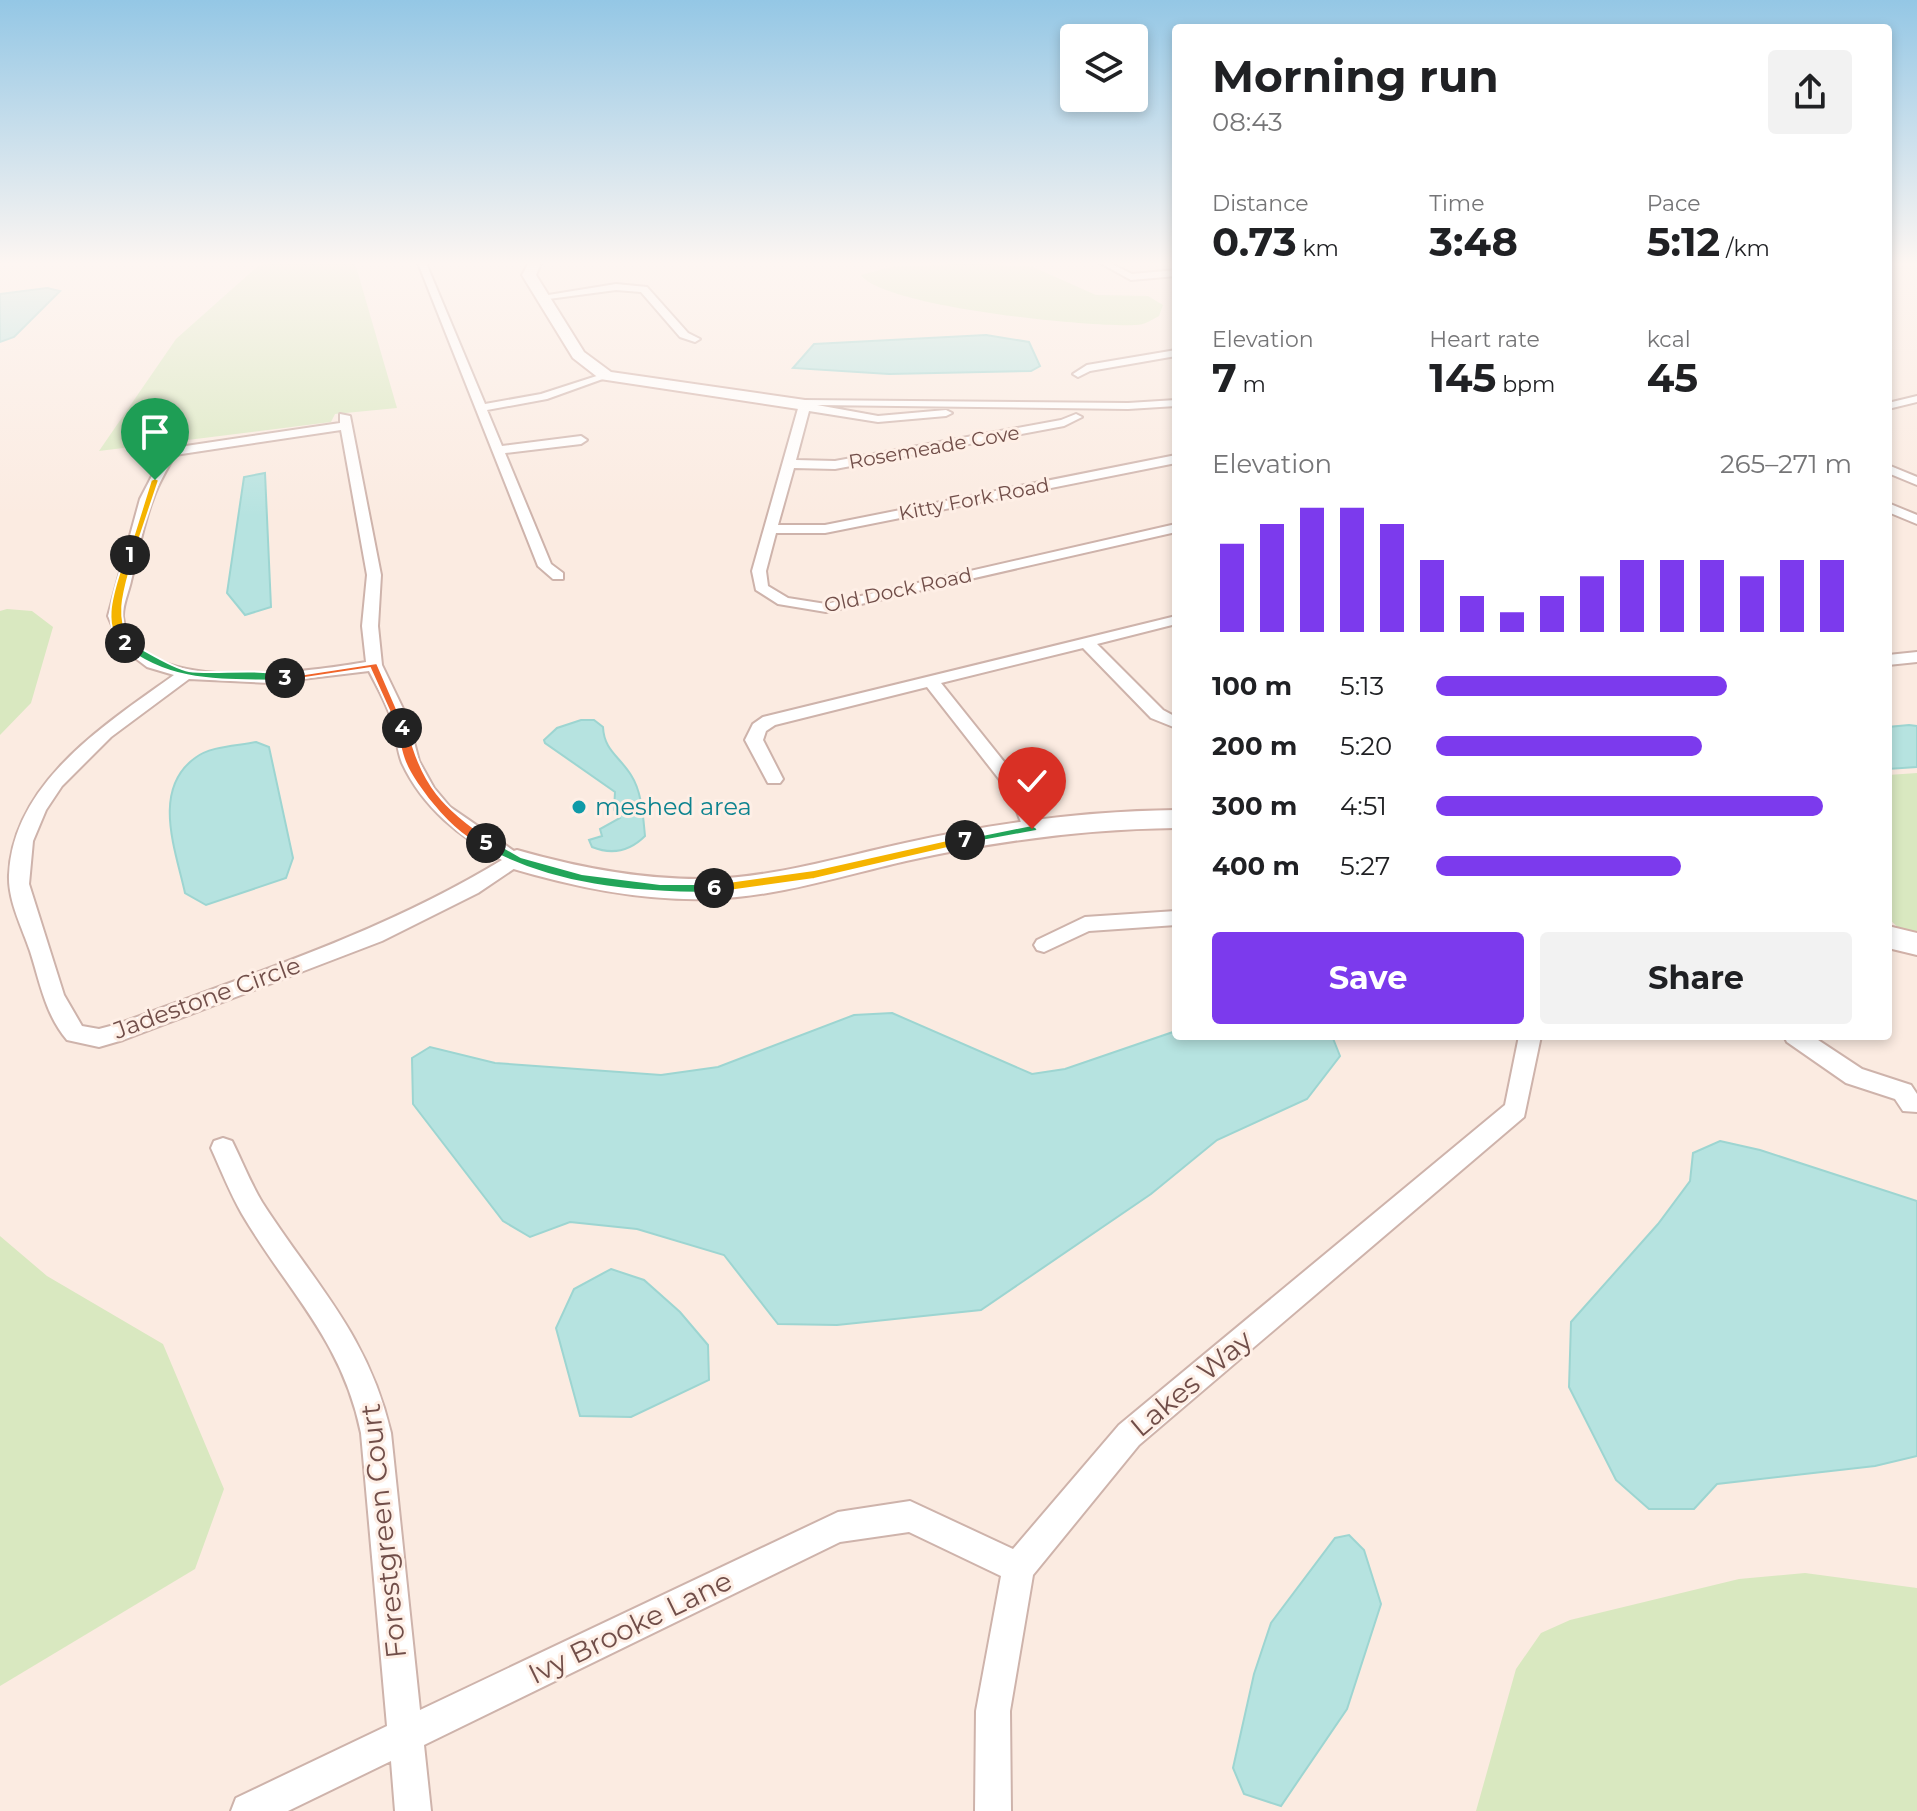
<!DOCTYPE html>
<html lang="en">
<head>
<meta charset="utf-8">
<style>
	:root { --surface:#fff; --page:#f2f2f2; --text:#202124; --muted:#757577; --accent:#7c3aed }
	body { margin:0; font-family:Montserrat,sans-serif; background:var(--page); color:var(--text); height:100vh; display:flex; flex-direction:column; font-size:30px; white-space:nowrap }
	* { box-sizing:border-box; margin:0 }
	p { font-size:26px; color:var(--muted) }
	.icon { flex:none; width:44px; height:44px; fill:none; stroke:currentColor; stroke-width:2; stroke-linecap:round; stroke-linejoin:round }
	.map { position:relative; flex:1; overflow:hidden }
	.sheet { position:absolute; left:1172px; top:24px; width:720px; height:1016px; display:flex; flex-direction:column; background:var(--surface); border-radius:8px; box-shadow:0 4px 12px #0003 }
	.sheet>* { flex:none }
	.controls { position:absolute; left:1060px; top:24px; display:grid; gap:16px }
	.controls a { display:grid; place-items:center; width:88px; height:88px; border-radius:8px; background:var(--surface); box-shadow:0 4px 12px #0003; font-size:40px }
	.pin { position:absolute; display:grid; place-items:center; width:68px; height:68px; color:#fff; margin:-82px -34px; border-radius:50% 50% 50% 0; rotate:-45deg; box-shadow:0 0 8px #0007 }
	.pin .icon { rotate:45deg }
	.km { position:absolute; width:40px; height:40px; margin:-20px; border-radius:50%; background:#222; color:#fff; font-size:22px; line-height:40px; text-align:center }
	.round { display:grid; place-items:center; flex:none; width:84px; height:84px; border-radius:8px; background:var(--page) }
	.head { display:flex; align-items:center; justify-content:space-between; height:136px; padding:0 40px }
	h1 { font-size:44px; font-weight:700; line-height:60px }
	.stats { display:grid; grid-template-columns:repeat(3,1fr); gap:12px; height:136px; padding:8px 40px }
	.stats div { display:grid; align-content:center }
	.stats b { font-size:40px; font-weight:700 }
	.stats small { font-size:22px; font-weight:400 }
	.stats p { font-size:22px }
	.chart { height:224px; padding:16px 40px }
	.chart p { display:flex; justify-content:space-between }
	.chart svg { width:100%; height:144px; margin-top:8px; stroke:var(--accent); stroke-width:6 }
	.button { display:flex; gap:16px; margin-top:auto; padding:16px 40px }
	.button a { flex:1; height:92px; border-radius:8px; background:var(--accent); color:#fff; font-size:32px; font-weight:700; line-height:92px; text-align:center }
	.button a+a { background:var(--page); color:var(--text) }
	ul { padding:0 40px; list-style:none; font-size:26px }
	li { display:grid; grid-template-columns:128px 96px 1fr; align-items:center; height:60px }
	li i { height:20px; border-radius:10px; background:var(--accent) }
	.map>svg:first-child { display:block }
	.green { fill:#d9e8c0 }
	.water { fill:#b6e3e0; stroke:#9dd5d1; stroke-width:2 }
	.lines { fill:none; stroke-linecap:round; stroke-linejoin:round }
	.street-casing { stroke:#ceb3ab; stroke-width:4 }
	.secondary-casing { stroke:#d1b1a8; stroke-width:4 }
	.street { fill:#fff; fill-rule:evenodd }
	.secondary { fill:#fff; fill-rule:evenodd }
	.split-1 { fill:#f5b400; stroke:#fff; stroke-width:2 }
	.split-2 { fill:#f5b400; stroke:#fff; stroke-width:2 }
	.split-3 { fill:#22a559; stroke:#fff; stroke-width:2 }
	.split-4 { fill:#f0652b; stroke:#fff; stroke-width:2 }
	.split-5 { fill:#f0652b; stroke:#fff; stroke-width:2 }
	.split-6 { fill:#22a559; stroke:#fff; stroke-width:2 }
	.split-7 { fill:#f5b400; stroke:#fff; stroke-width:2 }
	.split-8 { fill:#22a559; stroke:#fff; stroke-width:2 }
	.culture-dot { fill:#0f9aa8; stroke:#feefe6; stroke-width:3 }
	.labels { text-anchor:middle; stroke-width:6; stroke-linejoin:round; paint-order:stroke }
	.far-street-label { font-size:20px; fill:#714e49; stroke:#feefe6 }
	.culture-label { font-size:24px; fill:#0d838f; stroke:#feefe6; text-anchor:start }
	.street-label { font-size:24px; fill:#714e49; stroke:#feefe6 }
	.near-street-label { font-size:28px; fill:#714e49; stroke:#feefe6 }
</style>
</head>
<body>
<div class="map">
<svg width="1917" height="1811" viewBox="0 0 1917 1811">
	<rect width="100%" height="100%" fill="#fbebe1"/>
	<!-- green -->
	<path class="green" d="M 283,263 L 355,263 L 397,408 L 335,414 L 331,422 L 99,451 L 176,339 L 259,265 Z
		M 976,263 L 1033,267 L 1096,295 L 1148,296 L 1163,305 L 1159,316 C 1152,320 1144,325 1136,325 C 1093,328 883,307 861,275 L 891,267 Z
		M 7,609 L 32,611 L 53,627 L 31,703 L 0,735 L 0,611 Z
		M 1917,773 L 1917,945 L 1888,918 L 1888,775 Z
		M 0,1236 L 47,1276 L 163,1344 L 224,1489 L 195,1569 L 0,1686 Z
		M 1805,1573 L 1917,1588 L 1917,1811 L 1476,1811 L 1516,1669 L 1541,1633 L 1570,1620 L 1739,1579 Z"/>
	<!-- water -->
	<path class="water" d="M 47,288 L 60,291 L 14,337 L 0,342 L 0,294 Z
		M 986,335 L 1029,342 L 1040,366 L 1031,371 L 889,374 L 793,368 L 814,344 Z
		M 265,473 L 271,607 L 245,615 L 227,593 L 244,477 Z
		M 581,720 L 594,720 L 603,727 C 604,750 619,756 631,775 C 642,792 643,816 645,836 C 630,851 612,855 592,847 L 589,840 L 602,836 L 600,829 L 620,818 L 614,810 L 615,792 L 545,743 L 544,740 L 557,728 Z
		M 1909,725 L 1917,726 L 1917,767 L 1888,769 L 1888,727 Z
		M 256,742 L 269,747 L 293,858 L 286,878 L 206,905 L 185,893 C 176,851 151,790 195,758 C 210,746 237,746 256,742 Z
		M 892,1013 L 1032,1074 L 1065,1069 L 1176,1031 L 1176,1036 L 1332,1036 L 1340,1056 L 1307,1099 L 1217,1140 L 1151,1194 L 981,1310 L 837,1325 L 778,1324 L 724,1255 L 637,1229 L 570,1222 L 530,1237 L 503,1221 L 413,1104 L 412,1058 L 430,1047 L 495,1063 L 661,1075 L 718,1067 L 854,1015 Z
		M 1720,1141 L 1760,1150 L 1917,1201 L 1917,1456 L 1875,1466 L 1717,1484 L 1694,1509 L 1649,1509 L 1616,1480 L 1569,1387 L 1571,1322 L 1658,1224 L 1690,1181 L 1693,1153 Z
		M 611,1269 L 644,1280 L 680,1312 L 708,1345 L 709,1380 L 631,1417 L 580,1416 L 556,1328 L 574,1289 Z
		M 1349,1535 L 1364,1550 L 1381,1604 L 1347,1709 L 1281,1806 L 1244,1794 L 1233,1768 L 1254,1674 L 1271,1623 L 1335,1538 Z"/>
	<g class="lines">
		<!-- street casing -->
		<g class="street-casing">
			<path id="street" d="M 418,263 L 426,263 L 485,404 L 541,394 L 606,373 L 611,376 L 547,399 L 487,410 L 502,446 L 581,436 L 587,440 L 581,444 L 505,453 L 551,564 L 563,573 L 563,579 L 553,579 L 538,566 Z
				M 1100,263 L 1110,263 L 1132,274 L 1176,270 L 1176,276 L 1131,280 Z
				M 616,284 L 647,287 L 688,333 L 700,339 L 695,342 L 680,337 L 641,292 L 616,290 L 541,300 L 536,297 Z
				M 1176,350 L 1176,356 L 1090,371 L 1078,377 L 1073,374 L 1087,365 Z
				M 1917,396 L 1917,402 L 1888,409 L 1888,403 Z
				M 804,400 L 1128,403 L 1176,400 L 1176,406 L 1128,409 L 817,405 L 878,416 L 946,410 L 952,413 L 946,416 L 878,422 L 809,411 L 796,460 L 835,461 L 1061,420 L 1076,414 L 1082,417 L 1064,426 L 835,469 L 794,468 L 778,525 L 825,525 L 1176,455 L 1176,463 L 825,533 L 776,533 L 766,571 L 768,586 L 788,598 L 826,604 L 1176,524 L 1176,532 L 826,612 L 778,604 L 756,590 L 752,571 L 799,405 Z
				M 340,414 L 350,416 L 381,575 L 378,626 L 382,665 L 408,719 L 419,761 L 434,788 L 450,807 L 527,860 L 478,893 L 382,941 L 123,1040 L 99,1047 L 67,1040 C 45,1014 40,982 30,951 C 22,927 8,901 9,875 C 13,782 106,724 174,675 L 147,667 L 122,648 L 108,616 L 140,499 L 166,449 L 340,423 ZM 341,430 L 367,575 L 362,626 L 366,662 C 313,671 133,699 123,617 C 122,607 129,591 131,581 C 138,554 143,524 153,499 C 158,484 167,469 175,455 ZM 369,671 C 377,687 387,704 392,721 C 396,735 397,750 402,763 C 423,808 460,837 502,860 C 382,933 249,975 118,1024 L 99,1029 L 82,1026 L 64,995 L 29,884 L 33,841 L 46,810 L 62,786 L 111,737 L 189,679 L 269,683 Z
				M 1888,465 L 1917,477 L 1917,485 L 1888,473 Z
				M 1888,503 L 1917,515 L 1917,524 L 1888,512 Z
				M 1176,616 L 1176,624 L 1097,644 L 1163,710 L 1176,717 L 1176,728 L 1151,718 L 1083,648 L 941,683 L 1025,788 L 1041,829 L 1039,833 L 1025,833 L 1010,793 L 927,687 L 775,725 L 766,731 L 763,740 L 783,779 L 780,783 L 768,783 L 745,740 L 753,724 L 763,717 Z
				M 1917,652 L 1917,662 L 1888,665 L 1888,655 Z
				M 1176,911 L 1176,925 L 1089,931 L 1044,952 L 1037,950 L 1034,945 L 1037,940 L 1085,917 Z
				M 1519,1036 L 1541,1036 L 1524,1117 L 1139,1445 L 1033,1575 L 1010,1711 L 1011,1811 L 975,1811 L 976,1711 L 1001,1576 L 909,1532 L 840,1542 L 424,1745 L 431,1811 L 395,1811 L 391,1761 L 288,1811 L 231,1811 L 236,1798 L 387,1726 L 361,1433 C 342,1340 288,1292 242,1214 C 230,1193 221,1170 211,1148 L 214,1141 L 223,1138 L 232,1141 C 242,1161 250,1182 262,1202 C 314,1283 368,1334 391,1433 L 420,1710 L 838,1512 L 910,1501 L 1013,1549 L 1119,1425 L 1505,1105 Z
				M 1784,1036 L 1812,1036 L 1862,1069 L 1911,1085 L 1917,1094 L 1917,1112 L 1903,1111 L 1895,1099 L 1846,1083 L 1787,1042 Z"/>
		</g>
		<!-- secondary casing -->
		<g class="secondary-casing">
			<path id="secondary" d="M 529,263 L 541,263 L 536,275 L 584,352 L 611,372 L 805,400 L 813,405 L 805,410 L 600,379 L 573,358 L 522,275 Z
				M 1176,810 L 1176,828 C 1085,829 995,841 906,861 C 841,876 777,897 709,899 C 640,901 573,887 507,867 L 503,860 L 507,853 L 517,850 C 580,868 643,880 708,879 C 776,877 840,857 905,843 C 994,823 1085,811 1176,810 Z
				M 1888,926 L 1917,933 L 1917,955 L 1888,948 Z"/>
		</g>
		<!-- street -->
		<use href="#street" class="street"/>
		<!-- secondary -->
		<use href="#secondary" class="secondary"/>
	</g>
	<!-- sky -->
	<linearGradient id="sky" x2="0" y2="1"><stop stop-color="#94c7e5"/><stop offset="0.51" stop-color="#fdf6f2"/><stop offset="1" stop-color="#fdf6f2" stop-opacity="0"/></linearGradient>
	<rect width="1917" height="516" fill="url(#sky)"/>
	<!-- split-1 -->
	<path class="split-1" d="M 155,478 L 159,480 L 134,555 L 127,557 L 151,480 Z"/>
	<!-- split-2 -->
	<path class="split-2" d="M 130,552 L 134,555 C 126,587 114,612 130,643 L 125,646 C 96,627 118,581 125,555 Z"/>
	<!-- split-3 -->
	<path class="split-3" d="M 122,640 C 131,640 169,668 189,671 C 215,675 270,666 290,678 L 285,681 C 223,679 172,685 122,645 Z"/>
	<!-- split-4 -->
	<path class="split-4" d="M 377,663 L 406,730 L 397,728 L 370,668 L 285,681 L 279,678 Z"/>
	<!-- split-5 -->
	<path class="split-5" d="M 402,725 L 408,728 C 421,784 444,809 491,840 L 491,846 C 463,849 412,784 404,759 C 400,749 399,738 397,728 Z"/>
	<!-- split-6 -->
	<path class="split-6" d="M 482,840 L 491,840 L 521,857 L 582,874 L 660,884 L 714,884 L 720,888 L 714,893 C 635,893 551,886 482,846 Z"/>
	<!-- split-7 -->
	<path class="split-7" d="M 965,836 L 971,840 L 969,843 L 814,879 L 714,893 L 708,888 L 714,884 L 814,870 Z"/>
	<!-- split-8 -->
	<path class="split-8" d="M 1032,825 L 1038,829 L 1036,831 L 965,844 L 958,840 Z"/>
	<!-- markers -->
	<circle class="culture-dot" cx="579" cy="807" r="8"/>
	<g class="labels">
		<!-- far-street labels -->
		<g class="far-street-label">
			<text transform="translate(934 447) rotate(-10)" y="7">Rosemeade Cove</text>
			<text transform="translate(974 499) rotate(-11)" y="7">Kitty Fork Road</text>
			<text transform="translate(898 590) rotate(-12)" y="7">Old Dock Road</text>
		</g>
		<!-- culture labels -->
		<g class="culture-label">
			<text x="595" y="815">meshed area</text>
		</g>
		<!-- street labels -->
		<g class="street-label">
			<text transform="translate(207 998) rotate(-20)" y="8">Jadestone Circle</text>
		</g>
		<!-- near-street labels -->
		<g class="near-street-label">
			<text transform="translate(1191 1383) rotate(-40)" y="10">Lakes Way</text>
			<text transform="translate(383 1531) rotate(-96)" y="10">Forestgreen Court</text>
			<text transform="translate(630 1627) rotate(-26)" y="10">Ivy Brooke Lane</text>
		</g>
	</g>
</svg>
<div class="controls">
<a><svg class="icon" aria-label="layers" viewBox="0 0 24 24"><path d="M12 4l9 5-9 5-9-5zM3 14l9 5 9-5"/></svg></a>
</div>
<div class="pin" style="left:155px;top:480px;background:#1e9e55"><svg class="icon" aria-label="arrive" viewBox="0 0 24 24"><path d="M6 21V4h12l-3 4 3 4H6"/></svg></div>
<div class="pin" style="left:1032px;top:829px;background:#d93025"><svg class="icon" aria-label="check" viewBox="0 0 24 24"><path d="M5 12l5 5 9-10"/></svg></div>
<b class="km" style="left:130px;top:555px">1</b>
<b class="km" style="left:125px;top:643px">2</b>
<b class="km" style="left:285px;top:678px">3</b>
<b class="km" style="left:402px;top:728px">4</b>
<b class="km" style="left:486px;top:843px">5</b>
<b class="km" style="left:714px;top:888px">6</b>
<b class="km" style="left:965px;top:840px">7</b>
<section class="sheet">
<div class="head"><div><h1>Morning run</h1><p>08:43</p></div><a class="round"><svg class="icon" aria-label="share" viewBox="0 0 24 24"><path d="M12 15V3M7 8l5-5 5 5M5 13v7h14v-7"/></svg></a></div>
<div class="stats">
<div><p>Distance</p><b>0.73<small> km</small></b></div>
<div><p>Time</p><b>3:48</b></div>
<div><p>Pace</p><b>5:12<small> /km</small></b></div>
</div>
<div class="stats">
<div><p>Elevation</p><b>7<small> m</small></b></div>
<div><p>Heart rate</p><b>145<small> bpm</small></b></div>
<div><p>kcal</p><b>45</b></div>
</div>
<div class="chart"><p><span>Elevation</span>265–271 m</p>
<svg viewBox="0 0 160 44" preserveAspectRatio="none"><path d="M5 44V17M15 44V11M25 44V6M35 44V6M45 44V11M55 44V22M65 44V33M75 44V38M85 44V33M95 44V27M105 44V22M115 44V22M125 44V22M135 44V27M145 44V22M155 44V22"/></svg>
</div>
<ul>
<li><b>100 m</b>5:13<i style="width:70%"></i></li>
<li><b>200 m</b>5:20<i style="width:64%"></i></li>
<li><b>300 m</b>4:51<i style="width:93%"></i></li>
<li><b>400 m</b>5:27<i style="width:59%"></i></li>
</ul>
<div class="button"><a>Save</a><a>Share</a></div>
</section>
</div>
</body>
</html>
